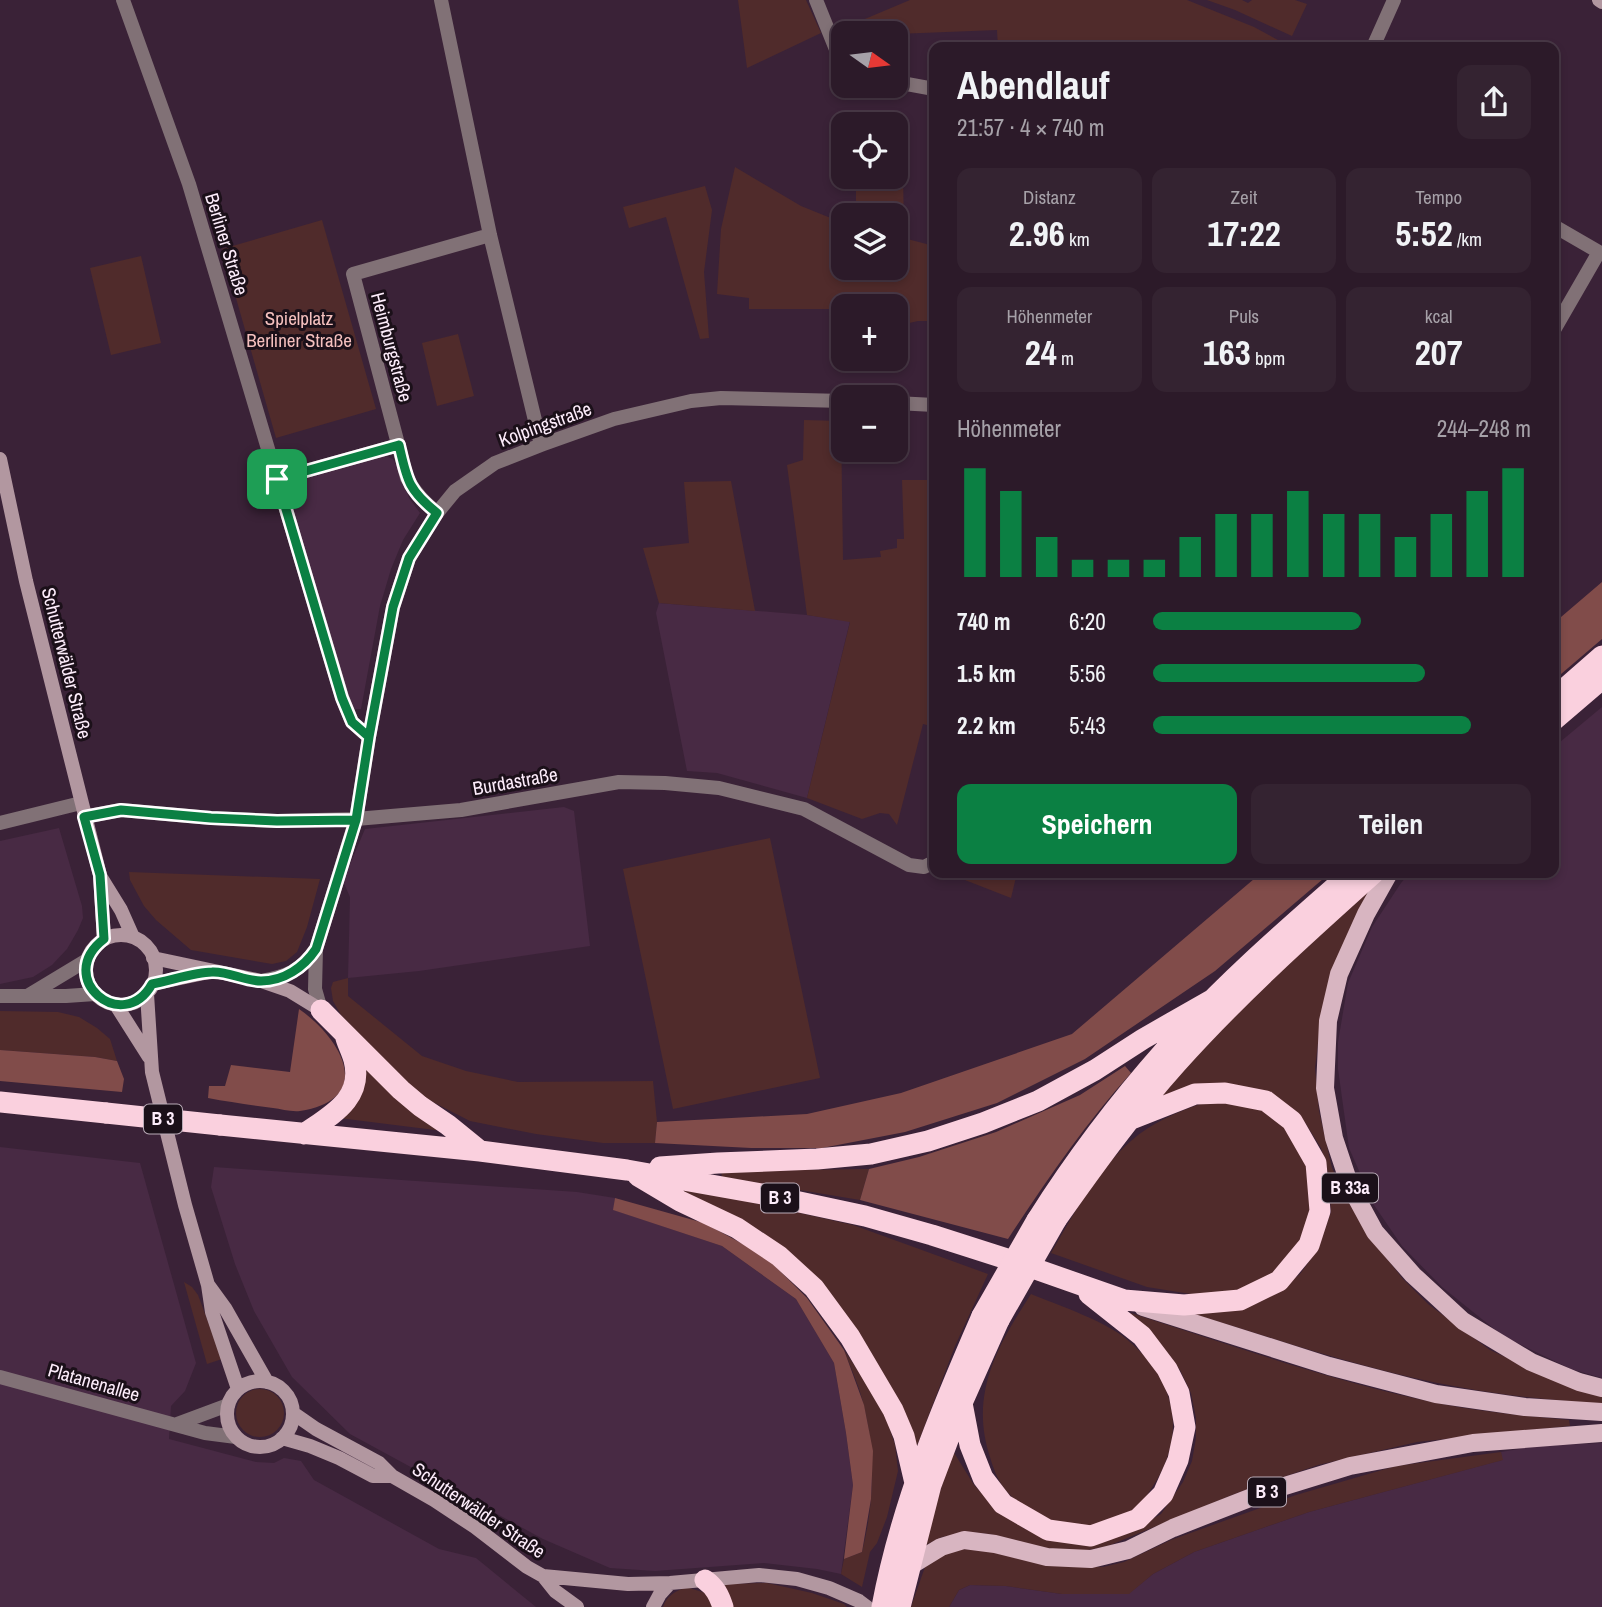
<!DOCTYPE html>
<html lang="de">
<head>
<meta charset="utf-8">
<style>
	:root { --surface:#2c1a29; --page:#342331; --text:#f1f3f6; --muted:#a6a1a8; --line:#483846; --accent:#0b8043 }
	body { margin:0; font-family:"Archivo Narrow",sans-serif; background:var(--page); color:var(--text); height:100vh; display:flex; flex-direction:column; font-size:26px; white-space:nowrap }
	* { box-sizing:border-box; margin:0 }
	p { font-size:23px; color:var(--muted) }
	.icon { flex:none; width:38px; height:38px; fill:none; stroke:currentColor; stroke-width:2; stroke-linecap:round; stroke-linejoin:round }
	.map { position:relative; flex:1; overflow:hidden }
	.side { position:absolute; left:929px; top:42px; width:630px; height:836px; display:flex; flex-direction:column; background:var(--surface); border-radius:14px; box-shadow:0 4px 10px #0003,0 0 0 2px var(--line) }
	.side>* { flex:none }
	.needle { width:46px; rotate:104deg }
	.controls { position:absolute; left:831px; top:21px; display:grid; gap:14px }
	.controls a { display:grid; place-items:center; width:77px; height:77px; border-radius:14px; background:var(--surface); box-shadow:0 4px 10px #0003,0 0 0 2px var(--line); font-size:35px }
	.pin { position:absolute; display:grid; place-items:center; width:60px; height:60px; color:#fff; margin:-30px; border-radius:14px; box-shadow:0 4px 10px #0006 }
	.round { display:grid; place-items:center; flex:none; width:74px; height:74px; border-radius:14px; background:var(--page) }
	.overview { display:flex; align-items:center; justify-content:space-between; height:119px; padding:0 28px }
	h1 { font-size:38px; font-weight:700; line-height:52px }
	.metrics { display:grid; grid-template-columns:repeat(3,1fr); gap:10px; height:119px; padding:7px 28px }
	.metrics div { display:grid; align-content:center; border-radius:14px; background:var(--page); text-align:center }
	.metrics b { font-size:35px; font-weight:700 }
	.metrics small { font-size:19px; font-weight:400 }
	.metrics p { font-size:19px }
	.chart { height:196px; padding:14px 28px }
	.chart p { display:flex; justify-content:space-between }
	.chart svg { width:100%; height:126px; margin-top:7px; stroke:var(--accent); stroke-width:6 }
	.primary-button { display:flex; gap:14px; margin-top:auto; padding:14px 28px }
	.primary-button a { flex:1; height:80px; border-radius:14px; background:var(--accent); color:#fff; font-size:28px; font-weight:700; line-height:80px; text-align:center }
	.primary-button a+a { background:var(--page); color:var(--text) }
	ul { padding:0 28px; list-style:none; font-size:23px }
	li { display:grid; grid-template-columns:112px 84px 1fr; align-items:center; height:52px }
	li i { height:18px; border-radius:9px; background:var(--accent) }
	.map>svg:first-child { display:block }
	.built { fill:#482a44 }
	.green { fill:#502b2b }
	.forest { fill:#814c4a }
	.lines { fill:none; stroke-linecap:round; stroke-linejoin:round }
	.street { stroke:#817176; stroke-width:14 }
	.secondary { stroke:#b297a0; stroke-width:14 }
	.primary { stroke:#d8b5c1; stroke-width:18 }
	.highway { stroke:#fad0de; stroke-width:21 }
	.highway-bridge { stroke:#fad0de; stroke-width:21 }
	.route-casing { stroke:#fff; stroke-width:14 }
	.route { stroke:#0b8043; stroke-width:9 }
	.labels { text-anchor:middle; stroke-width:6; stroke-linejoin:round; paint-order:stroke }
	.shield { fill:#1b1019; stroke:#b9abb7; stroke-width:2 }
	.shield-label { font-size:18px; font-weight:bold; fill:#fdedfb }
	.street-label { font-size:19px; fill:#fdedfb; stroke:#1b1019 }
	.park-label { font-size:19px; fill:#f5c0be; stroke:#1b1019 }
</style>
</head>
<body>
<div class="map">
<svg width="1602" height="1607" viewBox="0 0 1602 1607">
	<rect width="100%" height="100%" fill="#3a2237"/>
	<!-- built -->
	<path class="built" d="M 385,456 L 393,459 L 400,472 L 409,498 L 420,513 L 403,540 L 391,569 L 380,606 L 361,709 L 351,709 L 286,489 L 290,483 Z
		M 659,603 L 807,615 L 850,621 L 807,798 L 717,773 L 687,771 L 656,613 Z
		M 1602,707 L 1602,1378 L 1571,1369 L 1503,1336 L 1442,1287 L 1402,1246 L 1374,1205 L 1349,1148 L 1338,1069 L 1338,1042 L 1348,983 L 1372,927 L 1401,883 L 1410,873 L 1554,873 L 1554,747 Z
		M 564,807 L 574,811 L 590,946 L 419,971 L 348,978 L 350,897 L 343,881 L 365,829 Z
		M 59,828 L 82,906 L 83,918 L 78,930 L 67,949 L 52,965 L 33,977 L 0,984 L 0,841 Z
		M 0,1147 L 140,1163 L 196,1363 L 185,1391 L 171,1406 L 169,1439 L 256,1462 L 274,1463 L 284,1458 L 301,1461 L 314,1480 L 439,1549 L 476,1558 L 536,1607 L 0,1607 Z
		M 214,1167 L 577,1192 L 615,1198 L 614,1210 L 722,1246 L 796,1299 L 834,1363 L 846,1433 L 853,1485 L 841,1574 L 817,1569 L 764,1563 L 655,1571 L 610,1568 L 543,1539 L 350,1434 L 292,1377 L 254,1311 L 235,1264 L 211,1187 Z
		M 1602,1443 L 1602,1607 L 949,1607 L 959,1590 L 970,1585 L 1006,1586 L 1062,1594 L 1128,1594 L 1153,1574 L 1194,1552 L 1309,1512 L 1502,1460 L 1501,1452 L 1536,1446 Z"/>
	<!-- green -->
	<path class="green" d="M 738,0 L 806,0 L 821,33 L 747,68 Z
		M 910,0 L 1187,0 L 1254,27 L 1291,47 L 1160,47 L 1159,45 L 1118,47 L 998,47 L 997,30 L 896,34 L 844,33 L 843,44 L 840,40 L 840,33 L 853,24 Z
		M 1207,0 L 1242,0 L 1248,3 L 1252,0 L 1295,0 L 1307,4 L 1292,36 L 1235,10 Z
		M 857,112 L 902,120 L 904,228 L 896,226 L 896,215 L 856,215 L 856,177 L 896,177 L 896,124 L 857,124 Z
		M 735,167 L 801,206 L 843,223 L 844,268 L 896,268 L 896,236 L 934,246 L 934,321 L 918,321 L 896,326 L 896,306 L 844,306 L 843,309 L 749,309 L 749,298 L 717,294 L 721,229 Z
		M 705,186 L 712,210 L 704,272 L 709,338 L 700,339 L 666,217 L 629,228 L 623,207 Z
		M 322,220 L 376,409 L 276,438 L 222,249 Z
		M 141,256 L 161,343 L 111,355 L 90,268 Z
		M 458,334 L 474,396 L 437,406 L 422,343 Z
		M 804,420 L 841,421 L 843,560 L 881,557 L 880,551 L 897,548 L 897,539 L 904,539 L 902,480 L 934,480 L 934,727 L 923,724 L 897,825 L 889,814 L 880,813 L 862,819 L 807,798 L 850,622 L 807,615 L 787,465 L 803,460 Z
		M 731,481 L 755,611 L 659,603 L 643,548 L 689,543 L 684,482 Z
		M 770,838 L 820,1078 L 673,1109 L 623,869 Z
		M 129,872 L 320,879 L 307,927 L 297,952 L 286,961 L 272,964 L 191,950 L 156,920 L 144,906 L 130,880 Z
		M 947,873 L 1017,873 L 1011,898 Z
		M 1367,892 L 1370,895 L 1321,1018 L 1315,1068 L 1319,1111 L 1327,1146 L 1332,1168 L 1346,1198 L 1370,1237 L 1403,1279 L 1428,1304 L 1490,1350 L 1553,1379 L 1602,1395 L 1602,1404 C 1554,1400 1506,1396 1459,1387 C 1369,1371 1283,1341 1196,1315 L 1200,1309 L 1282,1288 L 1300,1274 L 1318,1249 L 1331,1212 L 1328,1173 L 1321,1148 L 1304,1121 L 1272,1096 L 1164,1097 L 1162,1092 L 1247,1002 Z
		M 348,978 L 348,996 L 422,1056 L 466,1071 L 518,1082 L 653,1081 L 657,1122 L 655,1143 L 603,1143 L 536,1134 L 470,1121 L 421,1096 L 386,1063 L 341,1015 L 333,1001 L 331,988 L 333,982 Z
		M 0,1011 L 58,1012 L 79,1017 L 97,1028 L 110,1039 L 117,1061 L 95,1057 L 0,1050 Z
		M 358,1063 L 443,1131 L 339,1118 Z
		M 1203,1103 L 1234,1103 L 1259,1109 L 1277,1118 L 1309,1160 L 1312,1214 L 1304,1238 L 1289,1263 L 1254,1287 L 1217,1294 L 1197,1295 L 1147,1287 L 1051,1253 C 1074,1214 1096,1171 1131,1141 C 1151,1123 1177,1112 1203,1103 Z
		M 869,1169 L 860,1200 L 722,1177 L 721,1171 Z
		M 688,1188 L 853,1225 L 988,1274 L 955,1346 L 912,1459 L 813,1274 L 762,1232 L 674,1190 Z
		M 184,1282 L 192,1287 L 198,1295 L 222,1359 L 207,1364 Z
		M 1031,1294 C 1058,1305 1111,1323 1131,1343 C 1148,1358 1163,1376 1169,1399 C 1179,1431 1169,1463 1151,1489 C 1147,1495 1144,1502 1138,1506 C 1126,1517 1111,1523 1096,1526 C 1086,1528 1063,1526 1053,1523 C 1046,1521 1037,1514 1030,1510 C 1006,1495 998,1484 990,1457 C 969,1394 998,1345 1031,1294 Z
		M 1131,1313 C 1234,1346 1336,1383 1442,1404 C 1484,1412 1527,1416 1569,1420 L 1570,1426 L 1417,1442 L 1318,1465 L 1237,1493 L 1108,1546 L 1083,1551 L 1046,1548 L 989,1534 L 969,1532 L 942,1537 L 922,1547 L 953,1451 L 974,1485 L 992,1504 L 1025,1529 L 1140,1526 L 1161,1514 L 1183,1482 L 1192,1461 L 1196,1438 L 1196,1418 L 1191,1393 L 1180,1370 L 1158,1341 L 1130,1317 Z
		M 844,1350 L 882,1405 L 895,1445 L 898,1471 L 887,1517 L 877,1543 L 870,1552 L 862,1587 L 841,1574 L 844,1559 L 862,1552 C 874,1505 876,1454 864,1407 C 860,1387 851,1369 844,1350 Z
		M236 1413a24 24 0 1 1 48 0a24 24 0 1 1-48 0Z
		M 1501,1452 L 1503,1460 L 1309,1512 L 1194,1552 L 1153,1574 L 1129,1594 L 1062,1594 L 1006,1586 L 970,1585 L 959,1590 L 949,1607 L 911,1607 L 925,1567 L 940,1555 L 959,1549 L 985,1550 L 1062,1565 L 1103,1567 L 1124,1562 L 1171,1540 L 1296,1495 L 1396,1466 Z
		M 767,1583 L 812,1593 L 844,1604 L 847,1607 L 732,1607 L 724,1584 Z
		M 686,1587 L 709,1594 L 718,1607 L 663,1607 C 667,1595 675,1592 686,1587 Z"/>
	<!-- forest -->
	<path class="forest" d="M 1602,582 L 1602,639 L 1554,680 L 1554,623 Z
		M 1261,873 L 1330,873 L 1215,971 L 1085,1059 L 997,1103 L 905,1132 L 822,1148 L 751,1148 L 655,1143 L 657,1122 L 807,1114 L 901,1093 L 1072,1034 Z
		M 299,1009 C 342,1039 376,1099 300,1111 C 291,1112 281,1109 273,1108 C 251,1105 229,1102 208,1098 L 209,1086 L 225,1086 L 231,1065 L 290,1072 Z
		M 0,1050 L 95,1057 L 117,1061 L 124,1079 L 122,1092 L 0,1081 Z
		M 1125,1066 L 1131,1073 C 1085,1124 1046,1181 1008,1239 L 860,1200 L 869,1169 L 919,1157 L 996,1132 L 1080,1095 Z
		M 615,1198 L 704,1223 L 765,1256 L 807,1298 L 844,1350 L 864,1405 L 873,1451 L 871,1499 L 862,1552 L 844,1559 L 853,1485 L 846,1433 L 834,1363 L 796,1299 L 722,1246 L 613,1210 Z"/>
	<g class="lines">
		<!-- street -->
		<path class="street" d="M 123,0 L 189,184 L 342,697 L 352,722 L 369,737
			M 441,0 L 490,235 L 541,445
			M 816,0 L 839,57 L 844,64
			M 1373,47 L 1394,0
			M 896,82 L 934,89
			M 1554,226 L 1599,252 L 1554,330
			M 896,403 L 934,405
			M 277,479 L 399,445
			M 437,513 C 424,502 415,493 407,478 L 353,274 L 490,235
			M 84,817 L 121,810 L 211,818 L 277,821 L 356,819 L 461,810 L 619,782 L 665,783 L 719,788 L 804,809 L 909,865 L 924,867 L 934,862
			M 0,823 L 81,803
			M 261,981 C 286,976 300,972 315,950
			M 29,995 L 87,960
			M 0,996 L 66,996 L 95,994
			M 321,1010 L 315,989 L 316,949 L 356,819 L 369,737 L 393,607 L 409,558 L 437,513 L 455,491 L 495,463 L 541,445 L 614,419 L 691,401 L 721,398 L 844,401
			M 0,1377 L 205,1433 L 236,1437
			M 177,1424 L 228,1405"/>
		<!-- secondary -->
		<path class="secondary" d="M 1599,0 L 1602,2
			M 0,459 L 26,581 L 100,875 L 104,939
			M 100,876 L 121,910 L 133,937
			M86 970a35 35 0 1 1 70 0a35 35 0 1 1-70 0Z
			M 153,958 L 261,981 L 290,991 L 321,1010
			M 152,984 L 209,972
			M 147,994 L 152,1072 L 185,1205 L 208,1285 L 212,1312 L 238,1389
			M 116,1005 L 149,1057
			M 209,1286 L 225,1308 L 267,1382
			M227 1414a33 33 0 1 1 66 0a33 33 0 1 1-66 0Z
			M 293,1413 L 316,1429 L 379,1463 L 392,1476 L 434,1500 L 475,1527 L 527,1567 L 543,1576 L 628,1584 L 670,1583 L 759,1575 L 797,1579 L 829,1588 L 859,1601 L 867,1607
			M 282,1438 L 310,1446 L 339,1458 L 373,1476 L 392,1476
			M 543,1576 L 555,1591 L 577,1607
			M 653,1607 L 660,1594 L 670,1583"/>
		<!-- primary -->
		<path class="primary" d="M 1389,873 L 1366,914 L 1339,974 L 1328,1021 L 1325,1088 L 1334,1138 L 1350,1186 L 1375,1232 L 1413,1275 L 1463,1321 L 1531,1362 L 1579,1382 L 1602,1388
			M 1143,1307 L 1329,1366 L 1436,1394 L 1525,1407 L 1602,1412
			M 910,1566 L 941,1547 L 964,1540 L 995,1544 L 1047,1557 L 1091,1559 L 1128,1550 L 1173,1528 L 1265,1492 L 1350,1466 L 1473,1443 L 1602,1433"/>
		<!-- highway -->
		<path class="highway" d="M 1554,698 L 1602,656
			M 1554,720 L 1602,679
			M 321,1010 L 401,1090 L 420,1106 L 448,1125 L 480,1151
			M 0,1102 L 106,1113
			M 220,1125 L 480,1151 L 627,1170 L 762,1194 L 865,1216 L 932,1235 L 1007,1259 L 1124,1300 L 1184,1305 L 1240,1300 L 1279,1281 L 1309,1245 L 1320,1211 L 1316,1163 L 1292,1121 L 1266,1101 L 1225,1093 L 1195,1094 L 1129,1120
			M 304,1134 C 331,1115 364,1099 354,1060 C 352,1052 348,1045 346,1038
			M 660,1167 L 718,1163 L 817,1159 L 871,1154 L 928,1141 L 983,1123 L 1038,1101 L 1095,1070 L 1143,1039 L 1213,999
			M 638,1176 L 680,1201 L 737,1228 L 779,1256 L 814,1288 L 850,1337 L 893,1410 L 904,1436 L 915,1483
			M 1037,1220 C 1075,1160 1118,1103 1165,1050 C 1222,985 1287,929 1351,873
			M 1056,1220 C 1094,1166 1133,1112 1177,1063 C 1238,995 1306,934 1374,873
			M 962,1403 L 970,1445 L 983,1478 L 1003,1504 L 1048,1530 L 1091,1536 L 1138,1519 L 1163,1494 L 1178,1460 L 1185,1427 L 1179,1393 L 1167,1369 L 1142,1336 L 1089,1294
			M 705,1580 C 715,1587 719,1595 723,1607
			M 882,1607 C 901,1505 941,1410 982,1316
			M 900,1607 L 931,1485 L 962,1403 L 999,1320"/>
		<!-- highway-bridge -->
		<path class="highway-bridge" d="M 106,1113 L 220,1125
			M 982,1316 L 1037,1220
			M 999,1320 L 1056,1220"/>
	</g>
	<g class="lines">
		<!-- route casing -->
		<g class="route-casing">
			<path id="route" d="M 277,479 L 342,698 L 352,722 L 369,737 L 356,820 L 316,949 C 304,967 284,981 261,981 C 245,981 228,971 212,972 C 196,972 169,981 152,984 C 123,1036 53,978 104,939 L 100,875 L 84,817 L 121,810 L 211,818 L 277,821 L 356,820 L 369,737 L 393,607 L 409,558 L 437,513 C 408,490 407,480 399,445 L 277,479"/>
		</g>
		<!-- route -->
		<use href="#route" class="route"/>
	</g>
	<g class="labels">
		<!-- shield labels -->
		<g class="shield">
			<rect x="144" y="1104.5" width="38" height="29" rx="5"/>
			<rect x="1322" y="1173.5" width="56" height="29" rx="5"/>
			<rect x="761" y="1183.5" width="38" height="29" rx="5"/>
			<rect x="1248" y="1477.5" width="38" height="29" rx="5"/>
		</g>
		<g class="shield-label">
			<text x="163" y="1125">B 3</text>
			<text x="1350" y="1194">B 33a</text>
			<text x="780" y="1204">B 3</text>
			<text x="1267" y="1498">B 3</text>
		</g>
		<!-- street labels -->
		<g class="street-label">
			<text transform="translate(227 244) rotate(73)" y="7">Berliner Straße</text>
			<text transform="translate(392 347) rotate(75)" y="7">Heimburgstraße</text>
			<text transform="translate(545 424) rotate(-20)" y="7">Kolpingstraße</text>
			<text transform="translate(67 663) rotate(76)" y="7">Schutterwälder Straße</text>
			<text transform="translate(515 781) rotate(-10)" y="7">Burdastraße</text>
			<text transform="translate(94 1382) rotate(16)" y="7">Platanenallee</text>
			<text transform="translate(479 1510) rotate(34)" y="7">Schutterwälder Straße</text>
		</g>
		<!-- park labels -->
		<g class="park-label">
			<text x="299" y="325">Spielplatz<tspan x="299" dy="22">Berliner Straße</tspan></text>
		</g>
	</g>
</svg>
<div class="controls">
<a><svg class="needle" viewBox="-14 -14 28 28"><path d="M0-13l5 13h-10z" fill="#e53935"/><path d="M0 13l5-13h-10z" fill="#a6a1a8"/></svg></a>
<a><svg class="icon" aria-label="locate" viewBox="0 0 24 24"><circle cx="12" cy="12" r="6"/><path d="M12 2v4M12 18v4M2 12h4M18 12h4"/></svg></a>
<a><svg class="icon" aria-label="layers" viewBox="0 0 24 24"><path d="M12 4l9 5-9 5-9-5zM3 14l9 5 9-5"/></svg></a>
<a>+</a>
<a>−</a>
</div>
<div class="pin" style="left:277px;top:479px;background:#1e9e55"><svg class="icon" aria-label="arrive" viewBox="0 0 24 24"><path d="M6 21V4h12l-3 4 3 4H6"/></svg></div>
<section class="side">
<div class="overview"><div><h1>Abendlauf</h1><p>21:57 · 4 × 740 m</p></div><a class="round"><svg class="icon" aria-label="share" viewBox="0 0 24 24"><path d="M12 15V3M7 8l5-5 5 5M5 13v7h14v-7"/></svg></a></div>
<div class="metrics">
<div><p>Distanz</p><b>2.96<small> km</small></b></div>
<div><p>Zeit</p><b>17:22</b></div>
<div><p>Tempo</p><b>5:52<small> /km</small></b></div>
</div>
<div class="metrics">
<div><p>Höhenmeter</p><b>24<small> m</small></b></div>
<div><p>Puls</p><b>163<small> bpm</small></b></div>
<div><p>kcal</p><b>207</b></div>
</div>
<div class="chart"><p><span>Höhenmeter</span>244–248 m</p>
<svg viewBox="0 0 160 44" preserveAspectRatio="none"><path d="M5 44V6M15 44V14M25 44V30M35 44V38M45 44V38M55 44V38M65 44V30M75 44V22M85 44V22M95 44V14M105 44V22M115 44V22M125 44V30M135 44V22M145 44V14M155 44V6"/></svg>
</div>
<ul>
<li><b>740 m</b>6:20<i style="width:55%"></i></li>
<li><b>1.5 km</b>5:56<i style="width:72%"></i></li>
<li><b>2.2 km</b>5:43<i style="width:84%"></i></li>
</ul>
<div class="primary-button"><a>Speichern</a><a>Teilen</a></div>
</section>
</div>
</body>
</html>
